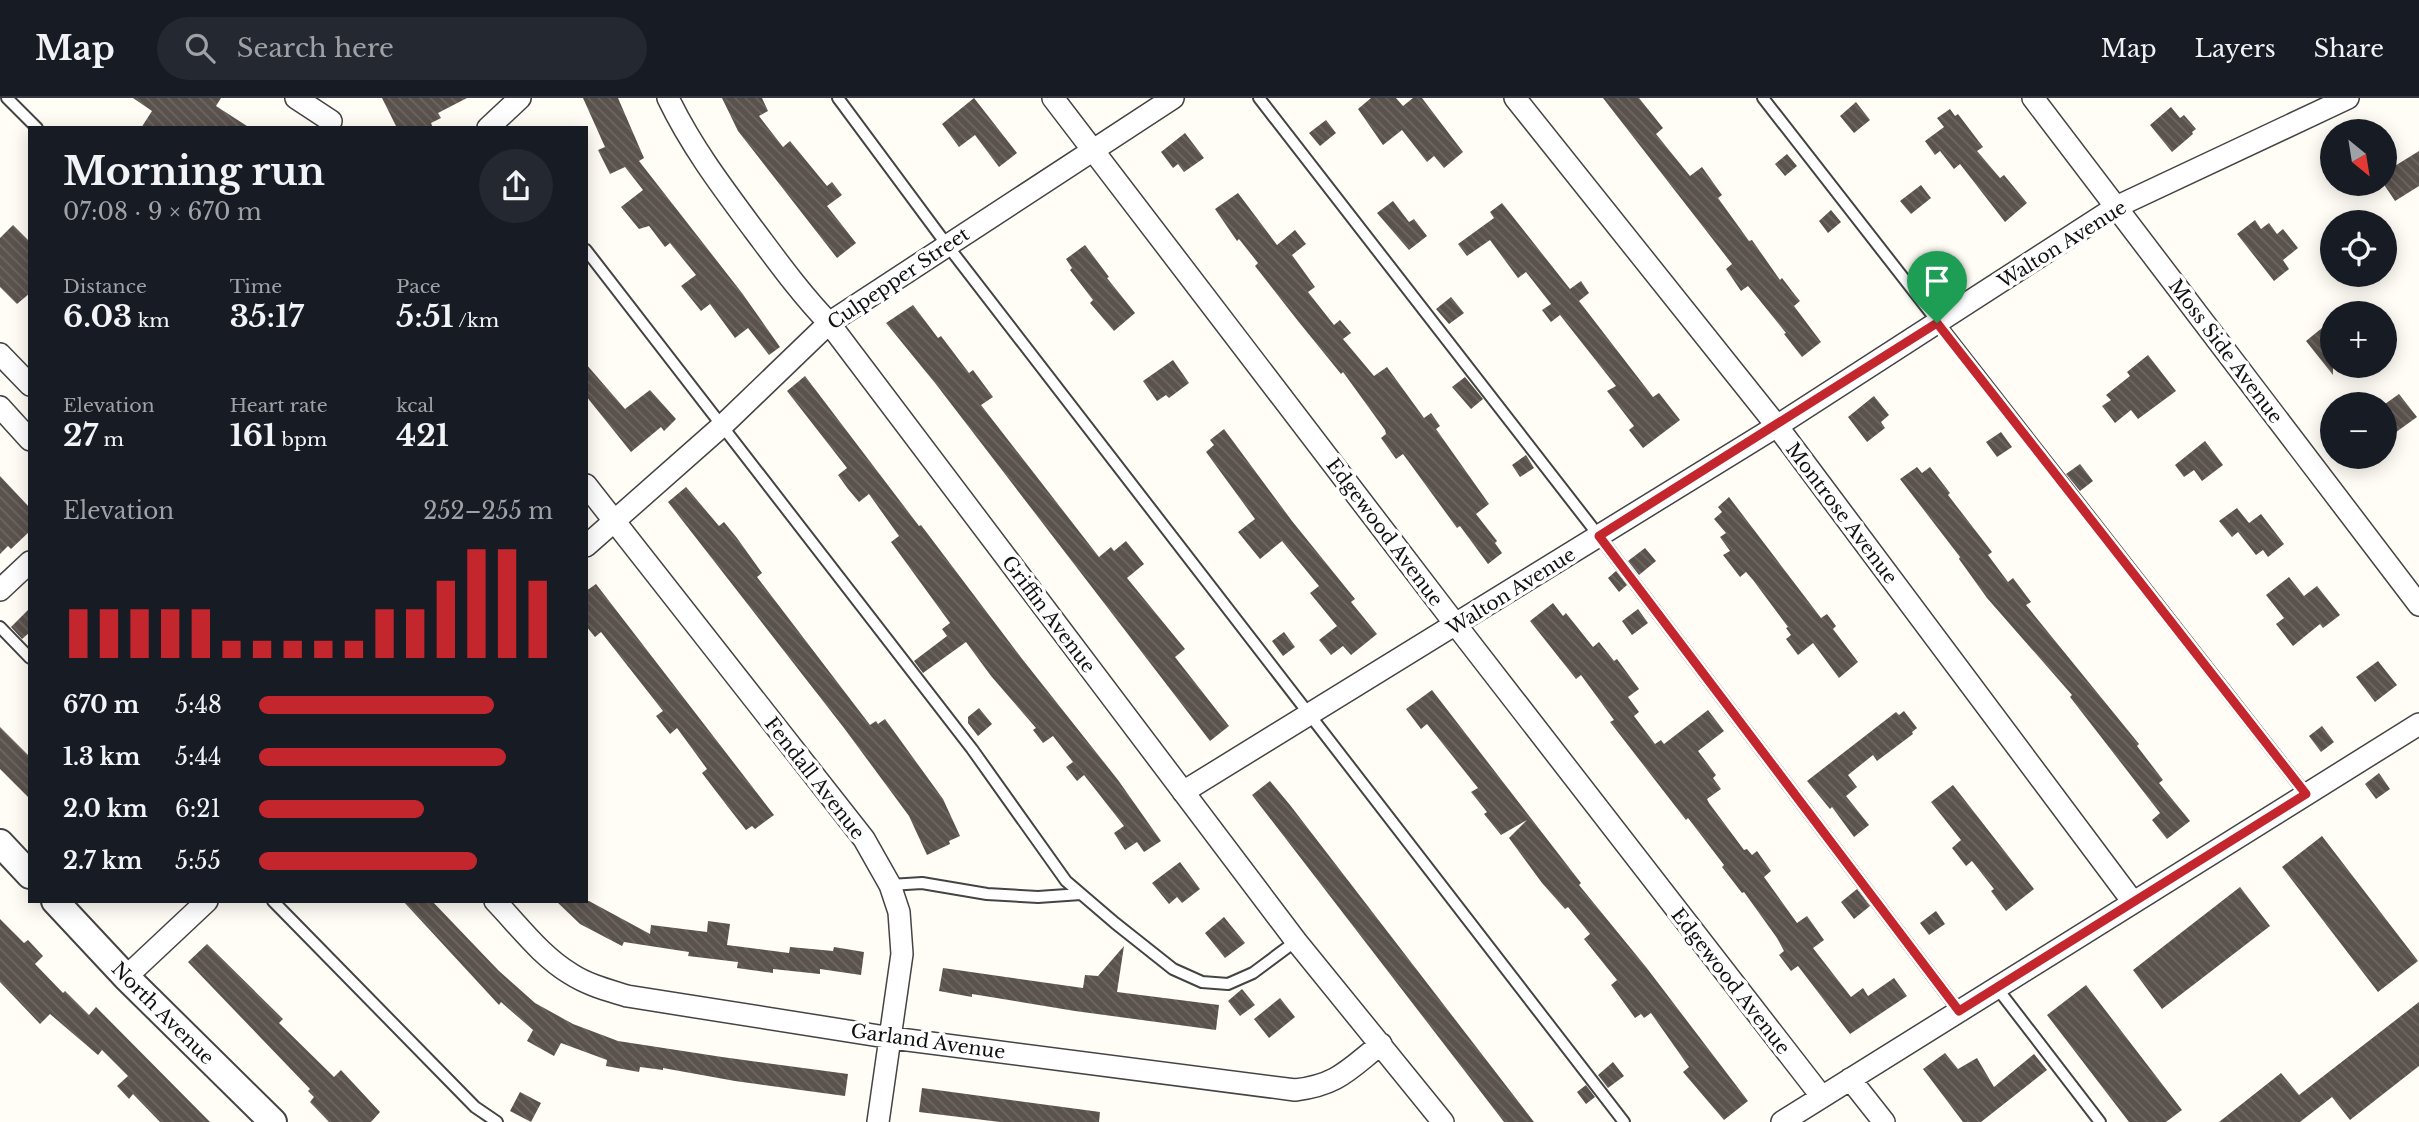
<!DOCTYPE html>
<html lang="en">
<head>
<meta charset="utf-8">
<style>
	:root { --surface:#171b24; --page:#242831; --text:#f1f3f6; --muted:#9ea1a6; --line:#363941; --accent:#c4262e }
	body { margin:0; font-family:"Libre Baskerville",serif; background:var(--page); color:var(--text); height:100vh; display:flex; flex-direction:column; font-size:26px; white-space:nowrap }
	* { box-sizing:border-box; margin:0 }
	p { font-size:23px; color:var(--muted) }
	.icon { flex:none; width:38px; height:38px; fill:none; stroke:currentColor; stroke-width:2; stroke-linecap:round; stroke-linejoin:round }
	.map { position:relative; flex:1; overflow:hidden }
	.panel { position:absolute; left:28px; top:28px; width:560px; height:777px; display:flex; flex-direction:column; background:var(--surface); border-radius:0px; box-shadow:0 4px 18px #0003 }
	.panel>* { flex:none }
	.needle { width:46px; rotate:150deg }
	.tools { position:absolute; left:2320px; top:21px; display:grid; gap:14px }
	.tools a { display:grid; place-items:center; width:77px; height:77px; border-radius:50%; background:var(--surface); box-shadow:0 4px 18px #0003; font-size:35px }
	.pin { position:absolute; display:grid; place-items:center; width:60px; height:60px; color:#fff; margin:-72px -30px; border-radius:50% 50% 50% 0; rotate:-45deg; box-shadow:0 0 7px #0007 }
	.pin .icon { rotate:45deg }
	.round { display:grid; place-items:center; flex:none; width:74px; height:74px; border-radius:37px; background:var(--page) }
	.overview { display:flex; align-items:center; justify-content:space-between; height:119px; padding:0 35px }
	h1 { font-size:38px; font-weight:700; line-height:52px }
	.metrics { display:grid; grid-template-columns:repeat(3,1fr); gap:10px; height:119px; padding:7px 35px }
	.metrics div { display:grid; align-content:center }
	.metrics b { font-size:30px; font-weight:700 }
	.metrics small { font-size:19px; font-weight:400 }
	.metrics p { font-size:19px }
	.chart { height:196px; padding:14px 35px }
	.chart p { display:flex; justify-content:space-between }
	.chart svg { width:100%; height:126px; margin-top:7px; stroke:var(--accent); stroke-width:6 }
	ul { padding:0 35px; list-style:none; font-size:23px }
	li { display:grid; grid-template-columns:112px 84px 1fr; align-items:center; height:52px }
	li i { height:18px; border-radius:9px; background:var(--accent) }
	header { display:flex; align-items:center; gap:42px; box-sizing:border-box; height:98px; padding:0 35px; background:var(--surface); border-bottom:2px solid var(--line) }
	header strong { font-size:33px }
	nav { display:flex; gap:38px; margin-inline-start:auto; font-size:24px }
	.search { width:490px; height:63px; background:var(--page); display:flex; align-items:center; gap:18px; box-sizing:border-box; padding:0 24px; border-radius:38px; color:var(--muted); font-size:26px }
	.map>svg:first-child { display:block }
	.building { fill:url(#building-back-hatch) }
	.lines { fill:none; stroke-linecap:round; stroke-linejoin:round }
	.service-casing { stroke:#444; stroke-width:14 }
	.minor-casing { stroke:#444; stroke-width:24 }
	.tertiary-casing { stroke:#444; stroke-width:30 }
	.service { stroke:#fff; stroke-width:10 }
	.minor { stroke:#fff; stroke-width:21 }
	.tertiary { stroke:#fff; stroke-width:26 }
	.route-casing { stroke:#fff; stroke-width:14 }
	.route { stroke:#c4262e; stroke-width:9 }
	.labels { text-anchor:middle; stroke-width:7; stroke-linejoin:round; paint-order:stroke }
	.street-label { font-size:19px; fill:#111; stroke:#fff }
</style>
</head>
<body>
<header>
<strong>Map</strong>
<div class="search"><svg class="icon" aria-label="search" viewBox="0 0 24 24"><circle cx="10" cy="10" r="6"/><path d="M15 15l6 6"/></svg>Search here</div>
<nav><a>Map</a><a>Layers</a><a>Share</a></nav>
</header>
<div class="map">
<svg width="2419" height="1024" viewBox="0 0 2419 1024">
	<defs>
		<pattern id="building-back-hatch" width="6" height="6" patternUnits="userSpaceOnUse" patternTransform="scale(1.75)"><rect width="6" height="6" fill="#5a524d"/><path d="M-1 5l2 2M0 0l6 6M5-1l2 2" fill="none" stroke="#6d6662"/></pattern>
	</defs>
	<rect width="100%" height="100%" fill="#fffdf5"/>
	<!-- building -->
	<path class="building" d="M 133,0 L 221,0 L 216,8 L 250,30 L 141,30 L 152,13 Z
		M 382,0 L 467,0 L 438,15 L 441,20 L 431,25 L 433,30 L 397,30 Z
		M 583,0 L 618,0 L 644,60 L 639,63 L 742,195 L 780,249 L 769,257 L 748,230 L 735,240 L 710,206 L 701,213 L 681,188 L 696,177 L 670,145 L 665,149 L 649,128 L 639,131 L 621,109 L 643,92 L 625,69 L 610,76 L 598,52 L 605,49 Z
		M 722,0 L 762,0 L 768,13 L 759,18 L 783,49 L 790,43 L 827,88 L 832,84 L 842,97 L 827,108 L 856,145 L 837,160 L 738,33 Z
		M 974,0 L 1017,55 L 999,69 L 975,37 L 959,49 L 942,26 Z
		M 1371,0 L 1396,0 L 1403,8 L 1413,0 L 1422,0 L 1463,54 L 1444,70 L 1434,58 L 1427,64 L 1402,32 L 1383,47 L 1358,11 Z
		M 1603,0 L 1639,0 L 1663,30 L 1656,36 L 1690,78 L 1702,69 L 1722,97 L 1718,100 L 1749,143 L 1752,142 L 1780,182 L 1782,180 L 1795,197 L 1800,203 L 1794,208 L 1821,244 L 1802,259 L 1784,236 L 1786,235 L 1748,188 L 1741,193 L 1726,171 L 1732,166 Z
		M 1856,4 L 1870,22 L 1854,35 L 1840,18 Z
		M 2171,9 L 2180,20 L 2184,17 L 2196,31 L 2192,34 L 2193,36 L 2172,54 L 2150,27 Z
		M 1950,11 L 1955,18 L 1958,16 L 1983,49 L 1977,53 L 2000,80 L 2004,77 L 2027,105 L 2005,124 L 1960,66 L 1954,71 L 1940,53 L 1935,57 L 1925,43 L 1944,29 L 1937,20 Z
		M 1326,22 L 1336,35 L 1320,48 L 1309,35 Z
		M 1185,35 L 1204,60 L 1184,74 L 1178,66 L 1173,70 L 1161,54 Z
		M 2419,53 L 2419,88 L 2395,103 L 2385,88 L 2385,74 Z
		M 1787,56 L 1797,68 L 1785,78 L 1775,66 Z
		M 1921,87 L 1931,100 L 1911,116 L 1900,103 Z
		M 1238,95 L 1277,147 L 1295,132 L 1306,146 L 1292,157 L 1315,189 L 1308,194 L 1334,227 L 1340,222 L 1351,235 L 1343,241 L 1374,278 L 1387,269 L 1424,320 L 1431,315 L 1440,328 L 1436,331 L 1489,406 L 1476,416 L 1497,443 L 1495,445 L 1502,455 L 1488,466 L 1460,428 L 1457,430 L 1403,356 L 1396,361 L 1381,340 L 1386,336 L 1385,332 L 1343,274 L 1341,276 L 1298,223 L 1255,168 L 1258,165 L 1239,141 L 1237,143 L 1215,111 Z
		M 1393,103 L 1409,124 L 1414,121 L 1427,138 L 1409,152 L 1377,115 Z
		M 1502,105 L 1570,191 L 1581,183 L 1589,195 L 1579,203 L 1653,299 L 1659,295 L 1680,322 L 1643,350 L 1629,332 L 1634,328 L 1607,293 L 1616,288 L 1560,217 L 1551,224 L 1542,212 L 1551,206 L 1526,174 L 1518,180 L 1490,142 L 1467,158 L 1458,146 L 1494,120 L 1490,114 Z
		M 1831,112 L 1841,124 L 1828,135 L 1819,123 Z
		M 2255,122 L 2261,131 L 2269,125 L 2277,136 L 2283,131 L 2298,150 L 2283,162 L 2289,171 L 2274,183 L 2237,136 Z
		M 13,127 L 30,144 L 30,195 L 17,206 L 0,189 L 0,140 Z
		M 1085,147 L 1109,179 L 1107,180 L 1135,215 L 1114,233 L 1090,205 L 1093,202 L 1070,172 L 1072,170 L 1066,161 Z
		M 1942,154 L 1955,170 L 1941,181 L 1928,165 Z
		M 1451,199 L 1464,215 L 1449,226 L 1436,211 Z
		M 913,207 L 938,240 L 941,238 L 969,275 L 973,272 L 993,299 L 981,307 L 1099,459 L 1111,449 L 1114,453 L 1126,443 L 1144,466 L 1127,480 L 1185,551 L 1175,559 L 1229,628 L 1210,643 L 935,285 L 886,225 Z
		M 2333,221 L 2333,277 L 2306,243 Z
		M 2148,257 L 2176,293 L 2138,321 L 2131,312 L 2115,325 L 2102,308 L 2111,302 L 2106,297 L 2130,278 L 2127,274 Z
		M 1173,262 L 1189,285 L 1169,300 L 1166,297 L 1157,303 L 1143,283 Z
		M 586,266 L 625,311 L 650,292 L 676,321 L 664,333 L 661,329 L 631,354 L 586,298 Z
		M 805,278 L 919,428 L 921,427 L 1023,562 L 1118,682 L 1161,743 L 1144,754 L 1137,744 L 1125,752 L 1114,735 L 1124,728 L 1084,677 L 1077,683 L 1066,669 L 1073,664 L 1053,638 L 1043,645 L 1033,632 L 1036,630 L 991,578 L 966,544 L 923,575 L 914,563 L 947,538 L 942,531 L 950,525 L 891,444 L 899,438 L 869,396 L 859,404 L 848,391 L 838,377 L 847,370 L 787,293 Z
		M 1465,279 L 1483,301 L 1471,311 L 1452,289 Z
		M 2399,296 L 2417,319 L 2392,337 L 2385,328 L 2385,306 Z
		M 1874,298 L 1889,317 L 1881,324 L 1885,330 L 1867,344 L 1848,319 Z
		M 1224,331 L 1292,423 L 1355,501 L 1351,504 L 1377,536 L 1351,557 L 1343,548 L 1331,557 L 1319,542 L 1337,528 L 1310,495 L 1319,488 L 1282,443 L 1260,461 L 1238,434 L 1255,421 L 1206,354 L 1214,347 L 1210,342 Z
		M 2001,334 L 2012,349 L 1997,359 L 1986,344 Z
		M 2205,343 L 2223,367 L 2202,383 L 2194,372 L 2184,379 L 2175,367 Z
		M 1526,357 L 1534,370 L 1520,379 L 1512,367 Z
		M 2080,366 L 2093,383 L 2080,393 L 2066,376 Z
		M 1917,369 L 1922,375 L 1930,369 L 1950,395 L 1948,397 L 1992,454 L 1988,457 L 2008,484 L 2013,480 L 2031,504 L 2026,507 L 2139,646 L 2137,648 L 2163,682 L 2159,685 L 2190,723 L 2167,741 L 2152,722 L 2160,715 L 2070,599 L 2072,597 L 1987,500 L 1959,461 L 1960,459 L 1900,381 Z
		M 0,378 L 30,410 L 30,433 L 11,451 L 8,448 L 0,456 Z
		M 686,389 L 719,428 L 724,424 L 737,440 L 762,475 L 757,479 L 870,627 L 876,623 L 878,626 L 885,621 L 943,701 L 960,738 L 949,743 L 950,746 L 927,757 L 909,718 L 844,630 L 668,404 Z
		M 1729,399 L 1821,520 L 1827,516 L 1836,528 L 1833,531 L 1858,564 L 1839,580 L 1813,545 L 1798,557 L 1786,541 L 1791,537 L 1786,530 L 1788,529 L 1753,482 L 1746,474 L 1740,479 L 1723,457 L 1730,453 L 1720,439 L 1726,435 L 1714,421 L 1722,414 L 1718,409 Z
		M 2237,410 L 2249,425 L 2261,416 L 2284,446 L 2268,459 L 2263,452 L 2256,457 L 2238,434 L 2232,439 L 2219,423 Z
		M 1645,450 L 1656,463 L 1639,477 L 1628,463 Z
		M 1616,473 L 1627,487 L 1619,494 L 1608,480 Z
		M 2289,479 L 2304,498 L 2317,488 L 2340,517 L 2323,530 L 2320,526 L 2293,548 L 2276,526 L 2284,520 L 2266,497 Z
		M 596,486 L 774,717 L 755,731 L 752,728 L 746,732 L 728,709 L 702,675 L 707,671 L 677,630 L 670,636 L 656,618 L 663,613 L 601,534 L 595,539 L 586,528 L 586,493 Z
		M 1553,505 L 1563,518 L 1566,515 L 1593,549 L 1599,544 L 1614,563 L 1617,561 L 1639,591 L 1628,599 L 1639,614 L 1634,618 L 1655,646 L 1661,642 L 1664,646 L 1708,612 L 1724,633 L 1698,653 L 1716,677 L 1713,680 L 1721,691 L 1707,701 L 1709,705 L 1744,752 L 1747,751 L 1752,757 L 1757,753 L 1771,773 L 1764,779 L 1797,825 L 1807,818 L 1824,842 L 1813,850 L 1851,899 L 1863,890 L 1868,898 L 1894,880 L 1907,898 L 1850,936 L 1798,868 L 1791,873 L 1779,857 L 1784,853 L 1777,840 L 1744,794 L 1742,795 L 1722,769 L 1724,767 L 1688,720 L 1686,722 L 1610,624 L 1614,622 L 1581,577 L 1576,581 L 1530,523 Z
		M 30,510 L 30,534 L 22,541 L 11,529 Z
		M 1638,511 L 1648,525 L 1632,537 L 1622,523 Z
		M 1284,534 L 1295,549 L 1283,558 L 1272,543 Z
		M 2378,563 L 2397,587 L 2375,604 L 2356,579 Z
		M 1432,592 L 1581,785 L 1579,787 L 1646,869 L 1748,1003 L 1724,1022 L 1683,974 L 1689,969 L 1651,915 L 1644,920 L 1641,916 L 1635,920 L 1611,887 L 1617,882 L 1584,841 L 1590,836 L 1568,809 L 1565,811 L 1542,785 L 1509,740 L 1527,722 L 1501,737 L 1484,716 L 1487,714 L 1471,694 L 1478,690 L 1427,626 L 1421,631 L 1406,611 Z
		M 979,610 L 992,626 L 978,638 L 968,625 L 968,619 Z
		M 1904,613 L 1917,630 L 1912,634 L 1913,636 L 1877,663 L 1873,657 L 1848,677 L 1857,689 L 1846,698 L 1869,727 L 1854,739 L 1832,709 L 1830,711 L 1807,683 L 1896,614 L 1899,617 Z
		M 2322,628 L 2334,644 L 2321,654 L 2309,638 Z
		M 0,629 L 30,659 L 30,701 L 0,671 Z
		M 2379,675 L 2390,691 L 2376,701 L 2365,686 Z
		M 1270,683 L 1290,707 L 1534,1024 L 1504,1024 L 1252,697 Z
		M 1953,687 L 2034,791 L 2006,813 L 1991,793 L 1994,791 L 1972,763 L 1966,768 L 1952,750 L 1961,742 L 1931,704 Z
		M 2322,738 L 2418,863 L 2378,894 L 2282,769 Z
		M 1180,764 L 1200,791 L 1182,805 L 1177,799 L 1169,806 L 1152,785 Z
		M 2240,789 L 2270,828 L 2162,911 L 2133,872 Z
		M 1857,791 L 1870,808 L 1854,821 L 1841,804 Z
		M 403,803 L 432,803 L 499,873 L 535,905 L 573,926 L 618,943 L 722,959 L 848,976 L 845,998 L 735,983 L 663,970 L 663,972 L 640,969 L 639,974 L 606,968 L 607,962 L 561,945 L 554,958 L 527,943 L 533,932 L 501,904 L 499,907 Z
		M 556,803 L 589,803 L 650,836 L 651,827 L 707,834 L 708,823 L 730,826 L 727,847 L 789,855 L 790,849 L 833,853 L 834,849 L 864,854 L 861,877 L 820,871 L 820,876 L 773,871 L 773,875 L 737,870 L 738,864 L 688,858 L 689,854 L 624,844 L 622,848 L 580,826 Z
		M 1936,813 L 1945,826 L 1929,837 L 1920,825 Z
		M 1224,819 L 1245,845 L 1225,860 L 1205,835 Z
		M 0,821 L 24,845 L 28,842 L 43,858 L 35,866 L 63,895 L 65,893 L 89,917 L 96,909 L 210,1024 L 160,1024 L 133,996 L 129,1001 L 117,988 L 128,978 L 102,952 L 98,957 L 50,916 L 40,926 L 0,884 Z
		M 207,846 L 283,921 L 279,925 L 334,979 L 341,972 L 380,1014 L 371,1024 L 329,1024 L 310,1004 L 314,999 L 308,993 L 310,991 L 188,864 Z
		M 1124,848 L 1117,894 L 1219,907 L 1216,932 L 1075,913 L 972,896 L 972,899 L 939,893 L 943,870 L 1083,890 L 1085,877 L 1098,878 Z
		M 2086,887 L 2182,1012 L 2166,1024 L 2129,1024 L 2047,917 Z
		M 1242,891 L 1255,907 L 1240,918 L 1228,903 Z
		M 1280,900 L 1295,919 L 1269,940 L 1254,921 Z
		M 2419,904 L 2419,968 L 2350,1022 L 2332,999 L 2300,1024 L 2219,1024 L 2281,975 L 2299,997 Z
		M 1945,955 L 1958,971 L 1977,960 L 1994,989 L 2034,956 L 2047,972 L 1981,1024 L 1963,1024 L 1923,971 Z
		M 1613,964 L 1624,978 L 1608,990 L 1598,977 Z
		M 1586,987 L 1595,999 L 1586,1006 L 1577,994 Z
		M 922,990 L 1100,1014 L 1099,1024 L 1000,1024 L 919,1014 Z
		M 520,994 L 541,1005 L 531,1024 L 510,1013 Z"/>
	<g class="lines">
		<!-- service casing -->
		<g class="service-casing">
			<path id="service" d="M 7,0 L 37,30
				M 838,0 L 947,147 L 1624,1024
				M 1259,0 L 1599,438 L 1959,913
				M 1763,0 L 2306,696
				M 586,152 L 972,651 L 1066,783 L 1115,825 L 1173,871 L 1202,884 L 1228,886 L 1253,875 L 1296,843
				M 0,529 L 30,560
				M 890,787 L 922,785 L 987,796 L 1038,799 L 1081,796
				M 273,803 L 475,1009 L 497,1024
				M 1997,890 L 2100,1024"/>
		</g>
		<!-- minor casing -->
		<g class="minor-casing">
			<path id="minor" d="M 296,0 L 331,23
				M 668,0 C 691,48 722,89 754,132 C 778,164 801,196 829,225 L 1296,843 L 1443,1024
				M 1053,0 L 1456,527 L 1822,999
				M 1515,0 L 1777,328 L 2133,804
				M 2033,0 L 2419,507
				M 488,30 L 520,0
				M 0,256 L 30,287
				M 0,309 L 30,342
				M 586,387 L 864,741 L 890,787 L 899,814 L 902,856 L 878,1024
				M 586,448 L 723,327 L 829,225 L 1173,0
				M 0,492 L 30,464
				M 1183,694 L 1777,328 L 2116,109 L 2348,0
				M 495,803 C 519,828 541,858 571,876 C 588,887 608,892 627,898 L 892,940 L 1295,992 C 1338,987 1349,971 1381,946
				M 126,879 L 207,803
				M 1850,981 L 1884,1024
				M 1782,1024 L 2419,626"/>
		</g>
		<!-- tertiary casing -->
		<g class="tertiary-casing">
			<path id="tertiary" d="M 0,745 L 30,777
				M 55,803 L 126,879 L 273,1024"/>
		</g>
		<!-- service -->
		<use href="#service" class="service"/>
		<!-- minor -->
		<use href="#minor" class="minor"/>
		<!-- tertiary -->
		<use href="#tertiary" class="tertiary"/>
	</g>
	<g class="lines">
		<!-- route casing -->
		<g class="route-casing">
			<path id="route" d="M 1937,225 L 2306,696 L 1959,913 L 1599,438 Z"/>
		</g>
		<!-- route -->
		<use href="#route" class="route"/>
	</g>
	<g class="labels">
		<!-- street labels -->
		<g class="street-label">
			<text transform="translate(2062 146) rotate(-32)" y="7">Walton Avenue</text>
			<text transform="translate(898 180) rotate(-34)" y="7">Culpepper Street</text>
			<text transform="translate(2226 253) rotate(53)" y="7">Moss Side Avenue</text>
			<text transform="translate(1842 415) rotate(53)" y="7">Montrose Avenue</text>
			<text transform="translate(1385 434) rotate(53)" y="7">Edgewood Avenue</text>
			<text transform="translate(1511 493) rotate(-32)" y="7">Walton Avenue</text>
			<text transform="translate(1049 516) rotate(53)" y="7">Griffin Avenue</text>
			<text transform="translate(815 680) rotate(52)" y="7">Fendall Avenue</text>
			<text transform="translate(1731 883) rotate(52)" y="7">Edgewood Avenue</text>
			<text transform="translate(163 915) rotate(45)" y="7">North Avenue</text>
			<text transform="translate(928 943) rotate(8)" y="7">Garland Avenue</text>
		</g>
	</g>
</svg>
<div class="tools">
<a><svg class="needle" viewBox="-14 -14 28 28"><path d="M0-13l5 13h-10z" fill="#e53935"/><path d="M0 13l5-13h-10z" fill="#9ea1a6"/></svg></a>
<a><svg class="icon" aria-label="locate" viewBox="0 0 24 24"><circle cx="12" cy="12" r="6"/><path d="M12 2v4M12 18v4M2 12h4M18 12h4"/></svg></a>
<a>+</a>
<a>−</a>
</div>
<div class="pin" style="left:1937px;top:225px;background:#1e9e55"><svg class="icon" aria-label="arrive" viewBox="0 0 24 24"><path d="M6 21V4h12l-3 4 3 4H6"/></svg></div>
<section class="panel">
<div class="overview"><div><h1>Morning run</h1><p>07:08 · 9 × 670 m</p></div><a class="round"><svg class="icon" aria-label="share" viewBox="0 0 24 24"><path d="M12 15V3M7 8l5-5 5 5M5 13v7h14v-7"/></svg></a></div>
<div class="metrics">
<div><p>Distance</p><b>6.03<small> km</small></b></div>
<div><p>Time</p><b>35:17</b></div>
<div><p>Pace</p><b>5:51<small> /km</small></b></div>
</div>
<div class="metrics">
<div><p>Elevation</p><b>27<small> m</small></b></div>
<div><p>Heart rate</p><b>161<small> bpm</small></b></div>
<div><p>kcal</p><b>421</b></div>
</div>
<div class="chart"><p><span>Elevation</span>252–255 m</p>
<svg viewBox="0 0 160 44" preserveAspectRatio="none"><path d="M5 44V27M15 44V27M25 44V27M35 44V27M45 44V27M55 44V38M65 44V38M75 44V38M85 44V38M95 44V38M105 44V27M115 44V27M125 44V17M135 44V6M145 44V6M155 44V17"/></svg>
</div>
<ul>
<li><b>670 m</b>5:48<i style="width:80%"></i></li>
<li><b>1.3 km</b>5:44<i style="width:84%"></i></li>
<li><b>2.0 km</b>6:21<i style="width:56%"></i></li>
<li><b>2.7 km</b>5:55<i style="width:74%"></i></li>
</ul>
</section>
</div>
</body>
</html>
